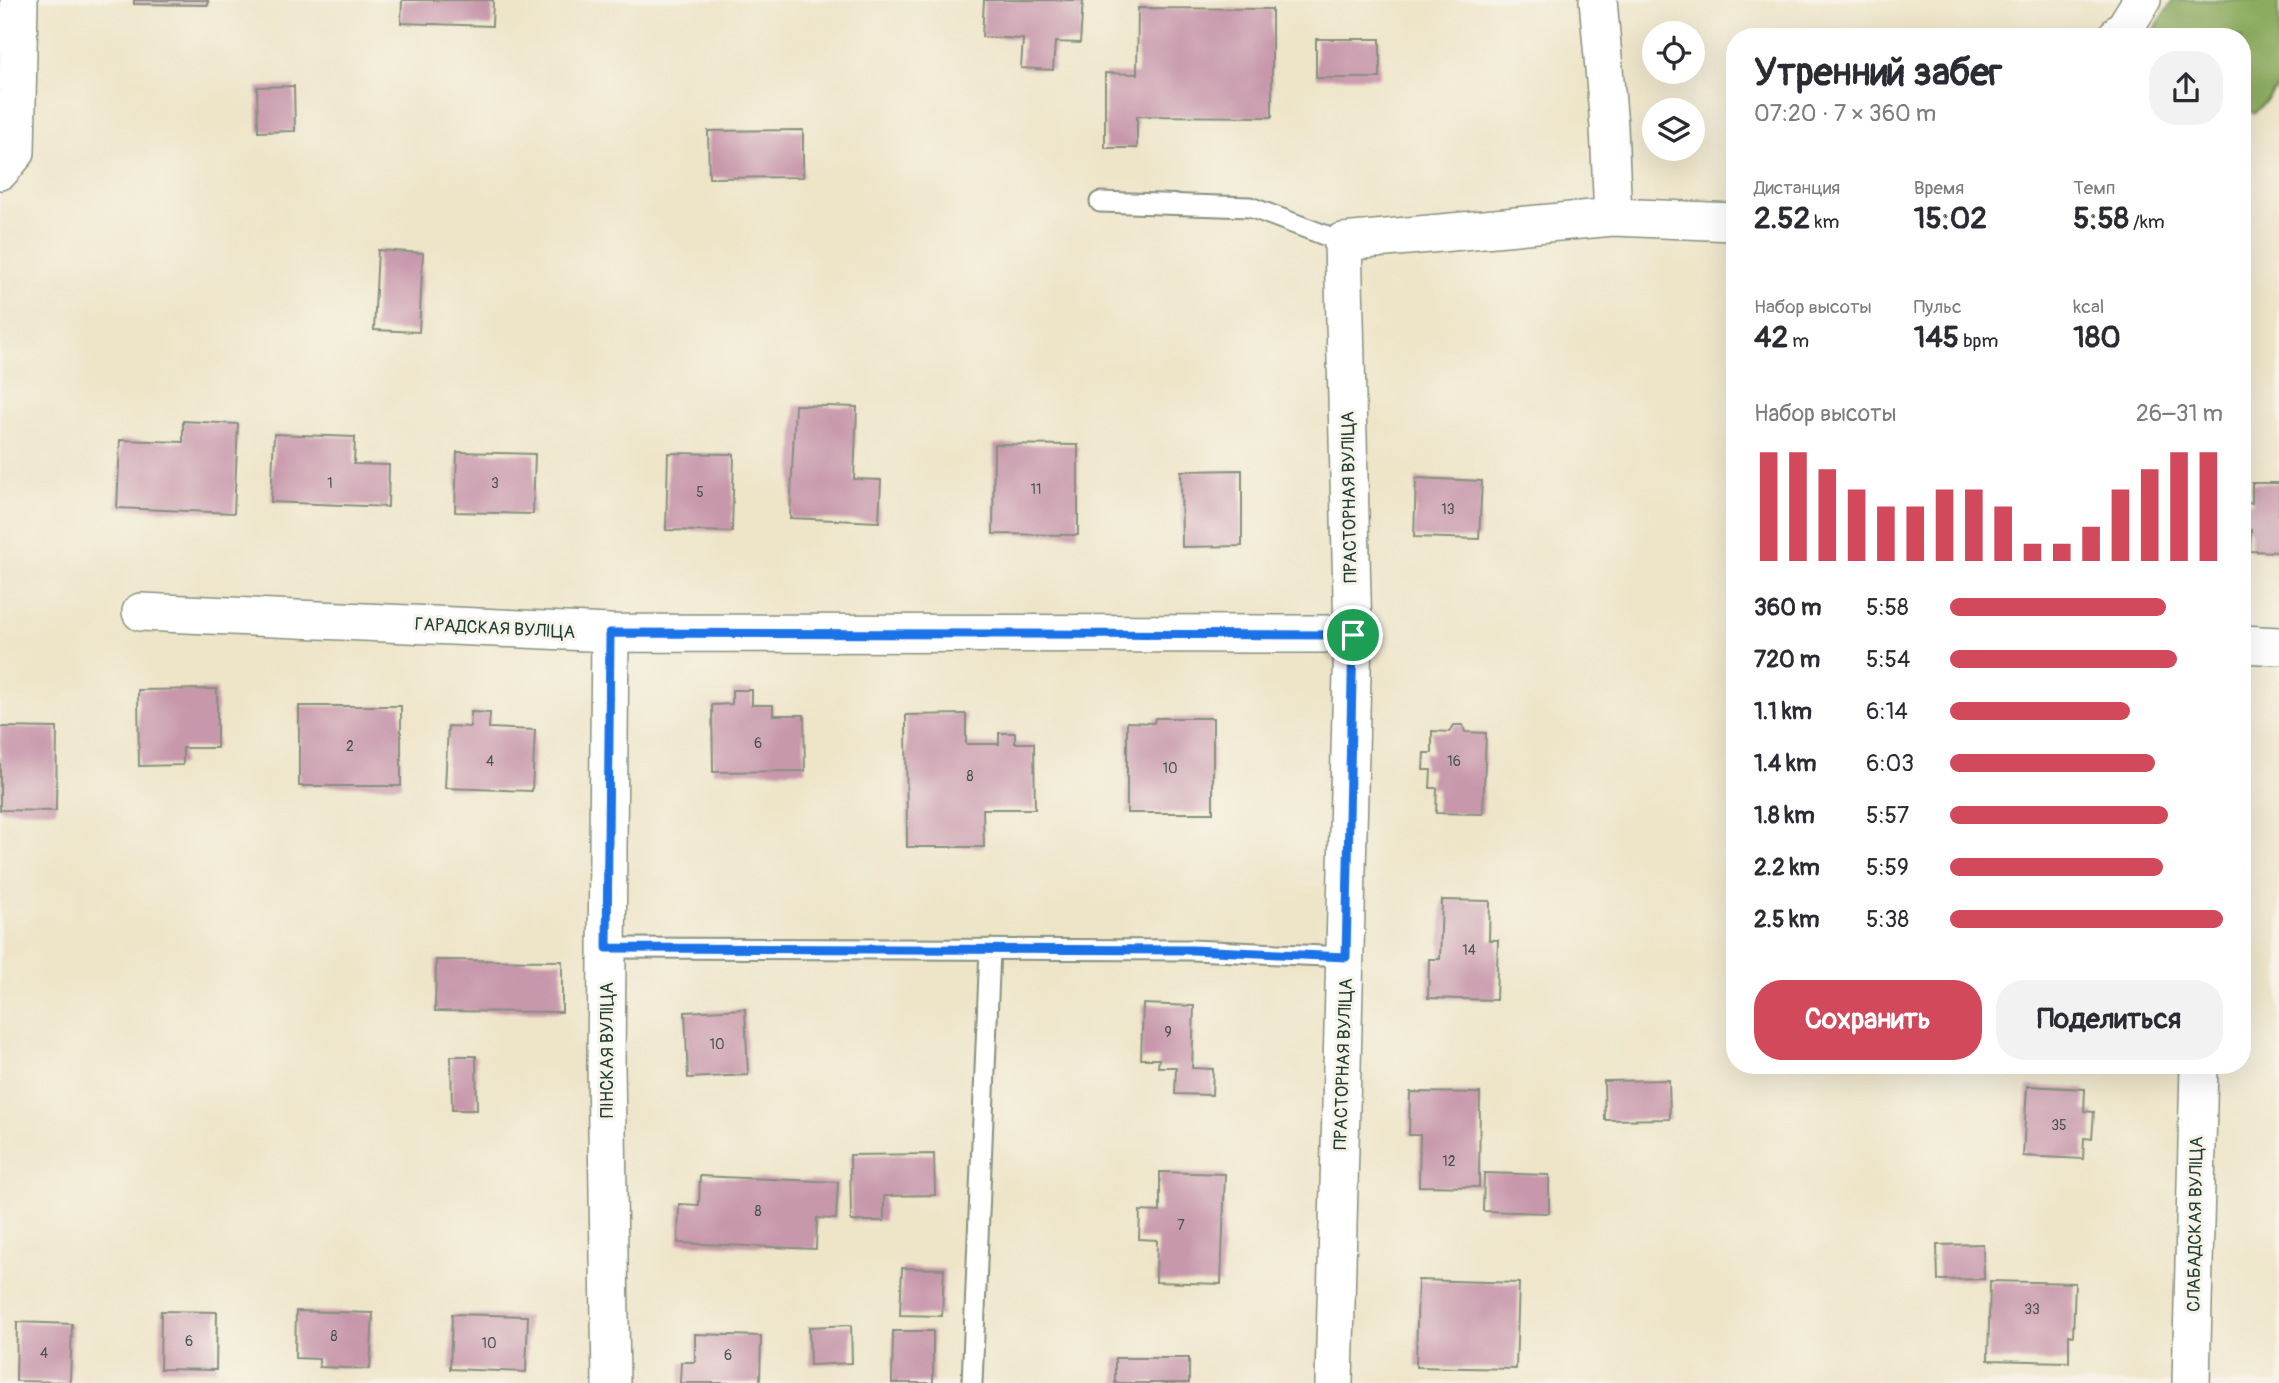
<!DOCTYPE html>
<html lang="ru">
<head>
<meta charset="utf-8">
<style>
	:root { --surface:#fff; --page:#f2f2f3; --text:#2b2b33; --muted:#7c7c81; --accent:#d1495b }
	body { margin:0; font-family:Pangolin,sans-serif; background:var(--page); color:var(--text); height:100vh; display:flex; flex-direction:column; font-size:26px; white-space:nowrap }
	* { box-sizing:border-box; margin:0 }
	p { font-size:23px; color:var(--muted) }
	.icon { flex:none; width:38px; height:38px; fill:none; stroke:currentColor; stroke-width:2; stroke-linecap:round; stroke-linejoin:round }
	.map { position:relative; flex:1; overflow:hidden }
	.panel { position:absolute; left:1726px; top:28px; width:525px; height:1046px; display:flex; flex-direction:column; background:var(--surface); border-radius:28px; box-shadow:0 7px 28px #0002 }
	.panel>* { flex:none }
	.buttons { position:absolute; left:1642px; top:21px; display:grid; gap:14px }
	.buttons a { display:grid; place-items:center; width:63px; height:63px; border-radius:50%; background:var(--surface); box-shadow:0 7px 28px #0002; font-size:35px }
	.pin { position:absolute; display:grid; place-items:center; width:60px; height:60px; color:#fff; margin:-30px; border:4px solid #fff; border-radius:50%; box-shadow:0 2px 7px #0007 }
	.round { display:grid; place-items:center; flex:none; width:74px; height:74px; border-radius:28px; background:var(--page) }
	.overview { display:flex; align-items:center; justify-content:space-between; height:119px; padding:0 28px }
	h1 { font-size:38px; font-weight:700; line-height:52px }
	.figures { display:grid; grid-template-columns:repeat(3,1fr); gap:10px; height:119px; padding:7px 28px }
	.figures div { display:grid; align-content:center }
	.figures b { font-size:30px; font-weight:700 }
	.figures small { font-size:19px; font-weight:400 }
	.figures p { font-size:19px }
	.chart { height:196px; padding:14px 28px }
	.chart p { display:flex; justify-content:space-between }
	.chart svg { width:100%; height:126px; margin-top:7px; stroke:var(--accent); stroke-width:6 }
	.cta { display:flex; gap:14px; margin-top:auto; padding:14px 28px }
	.cta a { flex:1; height:80px; border-radius:28px; background:var(--accent); color:#fff; font-size:28px; font-weight:700; line-height:80px; text-align:center }
	.cta a+a { background:var(--page); color:var(--text) }
	ul { padding:0 28px; list-style:none; font-size:23px }
	li { display:grid; grid-template-columns:112px 84px 1fr; align-items:center; height:52px }
	li i { height:18px; border-radius:9px; background:var(--accent) }
	.map>svg:first-child { display:block }
	.forest { fill:#8dac60; stroke:#56744a; stroke-width:2 }
	.building { fill:#c797ab }
	.lines { fill:none; stroke-linecap:round; stroke-linejoin:round }
	.lane-casing { stroke:#86917e; stroke-width:23 }
	.street-casing { stroke:#86917e; stroke-width:40 }
	.lane { stroke:#fff; stroke-width:19 }
	.street { stroke:#fff; stroke-width:37 }
	.route-casing { stroke:#fff; stroke-width:14 }
	.route { stroke:#1a73e8; stroke-width:9 }
	.labels { text-anchor:middle; stroke-width:6; stroke-linejoin:round; paint-order:stroke }
	.number-label { font-size:14px; fill:#495452 }
	.street-label { font-size:18px; fill:#1f3d34; stroke:#f7f3e8 }
</style>
</head>
<body>
<div class="map">
<svg width="2279" height="1383" viewBox="0 0 2279 1383">
	<rect width="100%" height="100%" fill="#f7f3e8"/>
	<filter id="ink" filterUnits="userSpaceOnUse"><feTurbulence type="fractalNoise" baseFrequency=".0143" numOctaves="2"/><feDisplacementMap in="SourceGraphic" scale="14" xChannelSelector="R" yChannelSelector="G"/><feConvolveMatrix kernelMatrix="1 2 1 2 8 2 1 2 1" color-interpolation-filters="sRGB"/></filter>
	<filter id="wash" filterUnits="userSpaceOnUse"><feTurbulence type="fractalNoise" baseFrequency=".00686" numOctaves="4" result="noise"/><feDisplacementMap in="SourceGraphic" scale="28" xChannelSelector="R" yChannelSelector="G"/><feGaussianBlur stdDeviation="1.57" result="paint"/><feColorMatrix in="noise" values="0 0 0 0 0 0 0 0 0 0 0 0 0 0 0 0 0 1.4 0 .05"/><feComposite in="paint" operator="in"/></filter>
	<g filter="url(#wash)">
		<rect width="100%" height="100%" fill="#eee5c9"/>
		<!-- forest -->
		<path class="forest" d="M 2173,0 L 2279,0 L 2279,86 L 2254,114 L 2242,104 L 2242,37 L 2158,37 L 2153,33 Z"/>
		<g id="blocks">
			<!-- building -->
			<path class="building" d="M 134,0 L 208,0 L 208,5 L 134,4 Z
				M 402,0 L 493,0 L 492,26 L 401,23 Z
				M 984,0 L 1083,0 L 1080,43 L 1055,42 L 1053,70 L 1021,68 L 1023,39 L 982,37 Z
				M 1138,8 L 1272,9 L 1272,117 L 1137,116 L 1137,148 L 1105,148 L 1105,73 L 1137,74 Z
				M 1316,39 L 1380,39 L 1380,78 L 1316,78 Z
				M 294,86 L 295,131 L 258,132 L 257,87 Z
				M 803,130 L 803,177 L 709,178 L 708,131 Z
				M 378,250 L 423,253 L 419,332 L 374,330 Z
				M 795,405 L 857,407 L 854,479 L 881,480 L 879,522 L 790,518 Z
				M 183,421 L 238,424 L 234,513 L 117,508 L 120,440 L 183,442 Z
				M 274,434 L 355,437 L 354,464 L 389,465 L 388,507 L 271,502 Z
				M 994,444 L 1078,445 L 1078,535 L 993,534 Z
				M 457,452 L 535,454 L 533,514 L 455,512 Z
				M 668,453 L 734,454 L 732,532 L 666,530 Z
				M 1242,470 L 1242,546 L 1182,547 L 1181,471 Z
				M 1416,478 L 1482,481 L 1479,539 L 1414,537 Z
				M 2252,483 L 2279,483 L 2279,552 L 2250,551 L 2251,530 L 2242,529 L 2242,502 L 2252,503 Z
				M 217,689 L 217,748 L 183,748 L 183,765 L 139,766 L 138,690 Z
				M 732,690 L 752,690 L 752,705 L 773,705 L 773,715 L 804,715 L 805,771 L 713,772 L 712,705 L 732,704 Z
				M 299,706 L 401,706 L 401,786 L 299,786 Z
				M 471,712 L 490,713 L 489,728 L 535,730 L 532,791 L 445,788 L 448,726 L 470,727 Z
				M 966,714 L 966,744 L 999,744 L 999,733 L 1015,733 L 1015,743 L 1034,743 L 1035,809 L 983,809 L 984,847 L 907,847 L 906,715 Z
				M 1155,718 L 1213,718 L 1213,813 L 1127,813 L 1127,722 L 1154,723 Z
				M 1454,725 L 1463,725 L 1465,732 L 1486,733 L 1483,814 L 1436,813 L 1437,788 L 1430,788 L 1431,770 L 1423,770 L 1424,753 L 1432,753 L 1432,731 L 1450,732 Z
				M 0,727 L 57,728 L 56,811 L 0,810 Z
				M 1442,900 L 1490,901 L 1489,940 L 1498,940 L 1496,1000 L 1428,998 L 1429,959 L 1440,959 Z
				M 436,960 L 562,961 L 562,1012 L 435,1011 Z
				M 1143,1004 L 1194,1006 L 1192,1068 L 1213,1069 L 1212,1095 L 1175,1094 L 1176,1067 L 1158,1067 L 1159,1059 L 1141,1059 Z
				M 745,1009 L 748,1075 L 688,1078 L 685,1012 Z
				M 451,1056 L 476,1056 L 477,1110 L 452,1110 Z
				M 1669,1080 L 1670,1119 L 1605,1120 L 1604,1081 Z
				M 2027,1086 L 2085,1089 L 2084,1111 L 2094,1112 L 2092,1139 L 2084,1138 L 2083,1159 L 2023,1156 Z
				M 1410,1092 L 1480,1093 L 1479,1187 L 1419,1186 L 1420,1135 L 1409,1135 Z
				M 934,1154 L 935,1195 L 884,1196 L 884,1221 L 851,1221 L 850,1155 Z
				M 1160,1172 L 1225,1174 L 1221,1284 L 1156,1282 L 1157,1240 L 1139,1239 L 1140,1211 L 1160,1212 Z
				M 1484,1173 L 1549,1175 L 1549,1213 L 1483,1211 Z
				M 700,1176 L 838,1182 L 836,1219 L 817,1218 L 816,1249 L 678,1243 L 679,1204 L 699,1205 Z
				M 1983,1244 L 1984,1279 L 1938,1280 L 1937,1245 Z
				M 902,1268 L 944,1269 L 942,1316 L 900,1315 Z
				M 1418,1280 L 1519,1283 L 1516,1369 L 1416,1367 Z
				M 1990,1281 L 2075,1283 L 2073,1336 L 2069,1335 L 2069,1362 L 1988,1360 Z
				M 161,1311 L 217,1312 L 216,1370 L 160,1369 Z
				M 296,1311 L 373,1313 L 370,1369 L 319,1367 L 319,1359 L 295,1358 Z
				M 452,1314 L 528,1316 L 526,1372 L 450,1369 Z
				M 17,1322 L 72,1324 L 70,1382 L 16,1381 Z
				M 851,1325 L 852,1363 L 810,1365 L 809,1327 Z
				M 893,1331 L 933,1331 L 933,1383 L 892,1383 Z
				M 695,1334 L 761,1336 L 760,1383 L 680,1383 L 681,1362 L 695,1362 Z
				M 1115,1358 L 1189,1358 L 1189,1383 L 1115,1383 Z"/>
		</g>
	</g>
	<g filter="url(#ink)">
		<use href="#blocks" fill-opacity="0" stroke="#86917e" stroke-width="2"/>
		<g class="lines">
			<!-- lane casing -->
			<g class="lane-casing">
				<path id="lane" d="M 1100,202 L 1250,207 L 1343,242
					M 607,948 L 1192,950 L 1346,957
					M 972,1383 L 990,949"/>
			</g>
			<!-- street casing -->
			<g class="street-casing">
				<path id="street" d="M 2116,37 L 2126,26 L 2142,0
					M 0,171 L 16,152 L 19,0
					M 1613,217 L 1734,222
					M 141,612 L 610,633 L 1353,634
					M 610,633 L 606,1065 L 611,1383
					M 2242,644 L 2279,646
					M 1334,1383 L 1353,634 L 1343,242 L 1613,217 L 1609,126 L 1598,0
					M 2191,1383 L 2199,1066"/>
			</g>
			<!-- lane -->
			<use href="#lane" class="lane"/>
			<!-- street -->
			<use href="#street" class="street"/>
		</g>
	</g>
	<g class="lines" filter="url(#ink)">
		<!-- route casing -->
		<g class="route-casing">
			<path id="route" d="M 610,633 L 1353,635 L 1346,957 L 1192,950 L 607,948 Z"/>
		</g>
		<!-- route -->
		<use href="#route" class="route"/>
	</g>
	<g class="labels">
		<!-- number labels -->
		<g class="number-label">
			<text x="330" y="488">1</text>
			<text x="495" y="488">3</text>
			<text x="1036" y="494">11</text>
			<text x="700" y="497">5</text>
			<text x="1448" y="514">13</text>
			<text x="758" y="748">6</text>
			<text x="350" y="751">2</text>
			<text x="490" y="766">4</text>
			<text x="1454" y="766">16</text>
			<text x="1170" y="773">10</text>
			<text x="970" y="781">8</text>
			<text x="1469" y="955">14</text>
			<text x="1168" y="1037">9</text>
			<text x="717" y="1049">10</text>
			<text x="2059" y="1130">35</text>
			<text x="1449" y="1166">12</text>
			<text x="758" y="1216">8</text>
			<text x="1181" y="1230">7</text>
			<text x="2032" y="1314">33</text>
			<text x="334" y="1341">8</text>
			<text x="189" y="1346">6</text>
			<text x="489" y="1348">10</text>
			<text x="44" y="1358">4</text>
			<text x="728" y="1360">6</text>
		</g>
		<!-- street labels -->
		<g class="street-label">
			<text transform="translate(1349 497) rotate(-91)" y="6">ПРАСТОРНАЯ ВУЛІЦА</text>
			<text transform="translate(495 628) rotate(3)" y="6">ГАРАДСКАЯ ВУЛІЦА</text>
			<text transform="translate(607 1050) rotate(-90)" y="6">ПІНСКАЯ ВУЛІЦА</text>
			<text transform="translate(1343 1064) rotate(-88)" y="6">ПРАСТОРНАЯ ВУЛІЦА</text>
			<text transform="translate(2195 1224) rotate(-89)" y="6">СЛАБАДСКАЯ ВУЛІЦА</text>
		</g>
	</g>
</svg>
<div class="buttons">
<a><svg class="icon" aria-label="locate" viewBox="0 0 24 24"><circle cx="12" cy="12" r="6"/><path d="M12 2v4M12 18v4M2 12h4M18 12h4"/></svg></a>
<a><svg class="icon" aria-label="layers" viewBox="0 0 24 24"><path d="M12 4l9 5-9 5-9-5zM3 14l9 5 9-5"/></svg></a>
</div>
<div class="pin" style="left:1353px;top:635px;background:#1e9e55"><svg class="icon" aria-label="arrive" viewBox="0 0 24 24"><path d="M6 21V4h12l-3 4 3 4H6"/></svg></div>
<section class="panel">
<div class="overview"><div><h1>Утренний забег</h1><p>07:20 · 7 × 360 m</p></div><a class="round"><svg class="icon" aria-label="share" viewBox="0 0 24 24"><path d="M12 15V3M7 8l5-5 5 5M5 13v7h14v-7"/></svg></a></div>
<div class="figures">
<div><p>Дистанция</p><b>2.52<small> km</small></b></div>
<div><p>Время</p><b>15:02</b></div>
<div><p>Темп</p><b>5:58<small> /km</small></b></div>
</div>
<div class="figures">
<div><p>Набор высоты</p><b>42<small> m</small></b></div>
<div><p>Пульс</p><b>145<small> bpm</small></b></div>
<div><p>kcal</p><b>180</b></div>
</div>
<div class="chart"><p><span>Набор высоты</span>26–31 m</p>
<svg viewBox="0 0 160 44" preserveAspectRatio="none"><path d="M5 44V6M15 44V6M25 44V12M35 44V19M45 44V25M55 44V25M65 44V19M75 44V19M85 44V25M95 44V38M105 44V38M115 44V32M125 44V19M135 44V12M145 44V6M155 44V6"/></svg>
</div>
<ul>
<li><b>360 m</b>5:58<i style="width:79%"></i></li>
<li><b>720 m</b>5:54<i style="width:83%"></i></li>
<li><b>1.1 km</b>6:14<i style="width:66%"></i></li>
<li><b>1.4 km</b>6:03<i style="width:75%"></i></li>
<li><b>1.8 km</b>5:57<i style="width:80%"></i></li>
<li><b>2.2 km</b>5:59<i style="width:78%"></i></li>
<li><b>2.5 km</b>5:38<i style="width:100%"></i></li>
</ul>
<div class="cta"><a>Сохранить</a><a>Поделиться</a></div>
</section>
</div>
</body>
</html>
